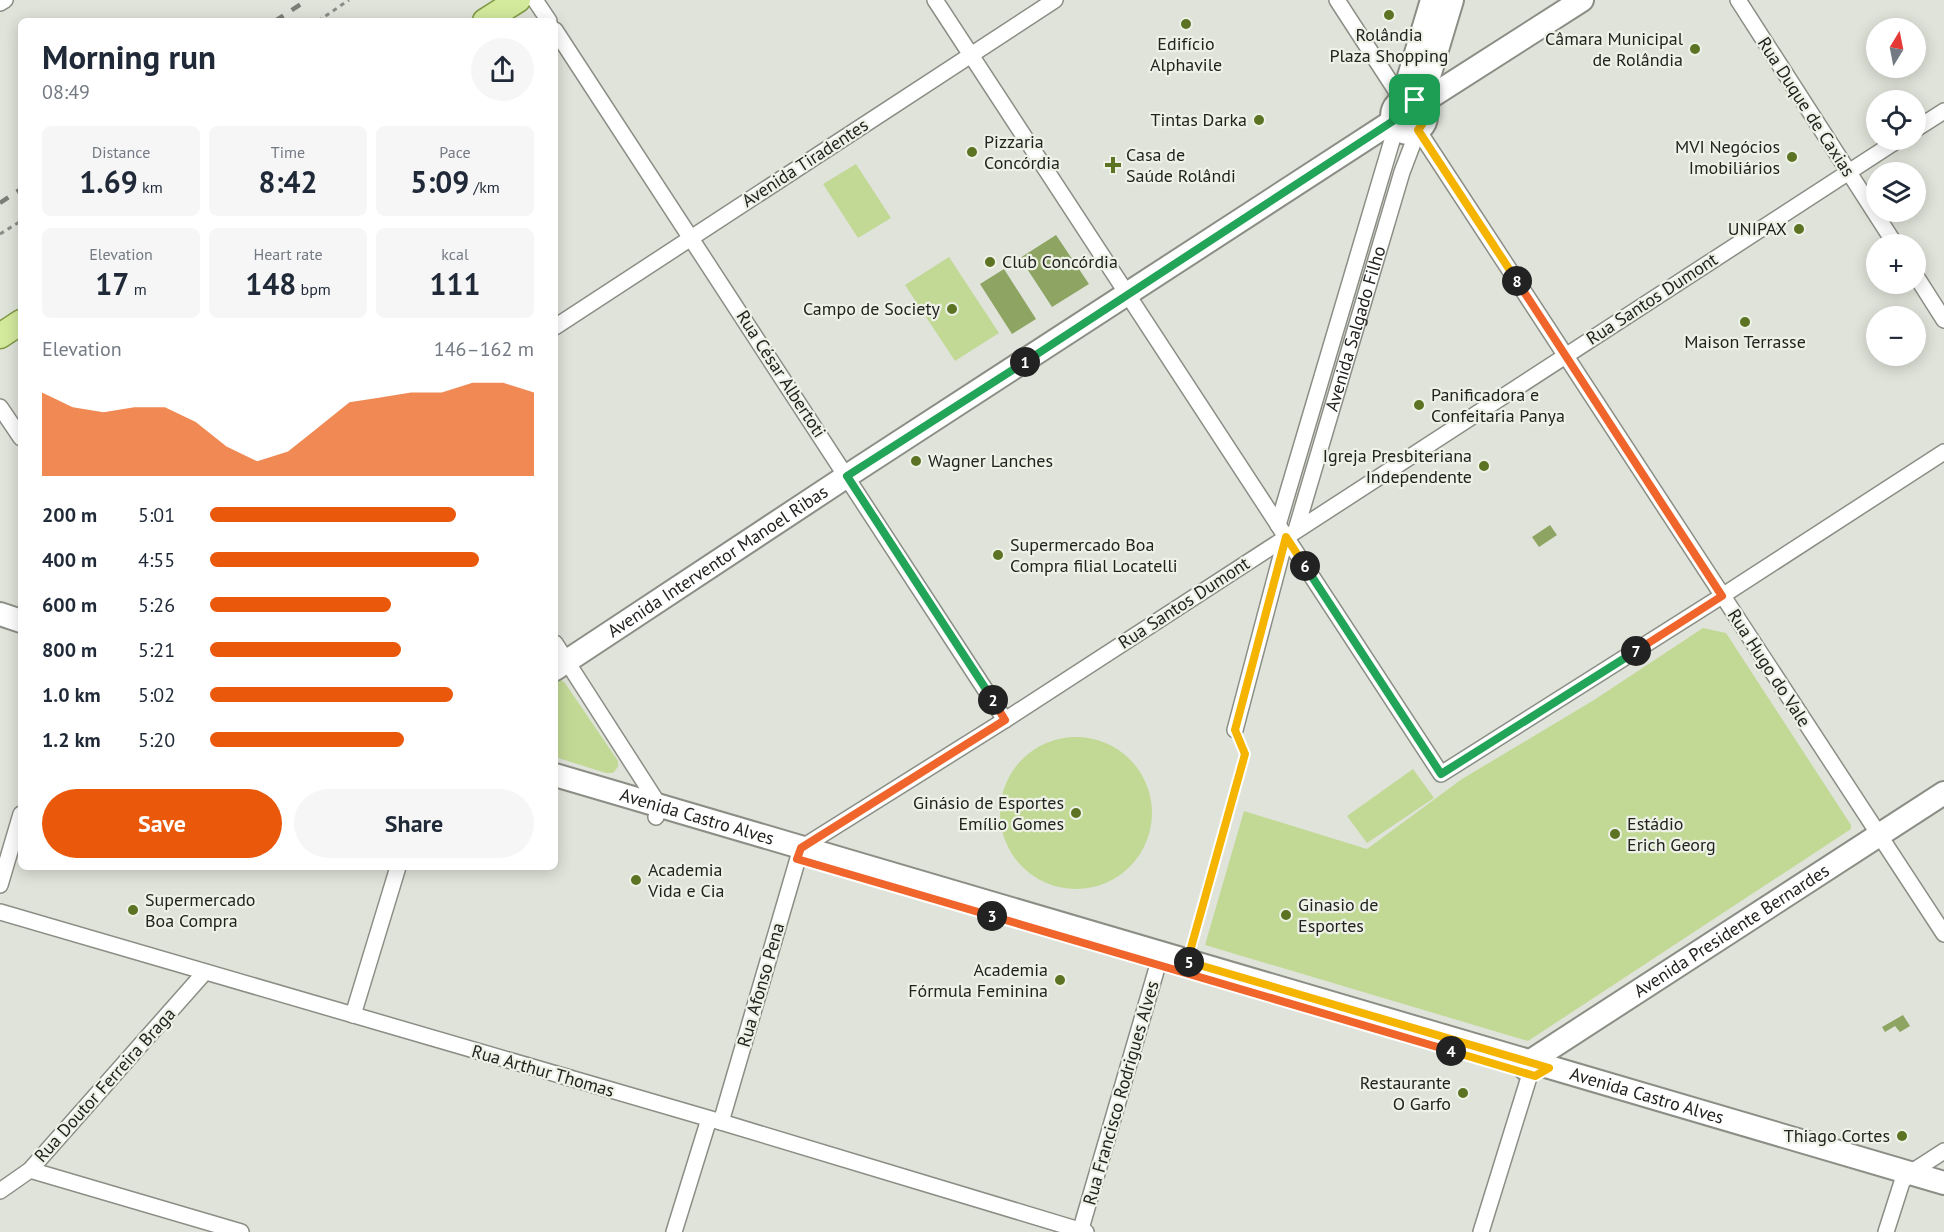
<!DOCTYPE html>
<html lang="en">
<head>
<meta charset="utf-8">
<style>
	:root { --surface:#fff; --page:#f6f6f7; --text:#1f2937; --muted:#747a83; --accent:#ea580c }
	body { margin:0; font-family:"PT Sans",sans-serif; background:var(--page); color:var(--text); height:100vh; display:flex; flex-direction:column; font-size:22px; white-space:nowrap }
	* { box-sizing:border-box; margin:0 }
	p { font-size:20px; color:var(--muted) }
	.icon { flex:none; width:33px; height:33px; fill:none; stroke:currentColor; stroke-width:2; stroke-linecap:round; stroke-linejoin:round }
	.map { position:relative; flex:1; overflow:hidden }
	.details { position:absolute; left:18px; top:18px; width:540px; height:852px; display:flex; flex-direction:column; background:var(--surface); border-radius:9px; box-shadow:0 3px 15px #0003 }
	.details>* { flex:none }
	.needle { width:39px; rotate:10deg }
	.fabs { position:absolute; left:1866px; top:18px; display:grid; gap:12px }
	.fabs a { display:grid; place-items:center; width:60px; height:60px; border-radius:50%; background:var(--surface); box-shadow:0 3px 15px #0003; font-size:30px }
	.pin { position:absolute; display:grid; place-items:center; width:51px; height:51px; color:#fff; margin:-26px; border-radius:12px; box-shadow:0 3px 9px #0006 }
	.km { position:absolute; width:30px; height:30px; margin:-15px; border-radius:50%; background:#222; color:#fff; font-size:16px; line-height:30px; text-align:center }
	.round { display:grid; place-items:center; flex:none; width:63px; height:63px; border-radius:32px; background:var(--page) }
	.overview { display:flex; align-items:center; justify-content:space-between; height:102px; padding:0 24px }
	h1 { font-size:33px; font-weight:700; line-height:45px }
	.metrics { display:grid; grid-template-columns:repeat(3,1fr); gap:9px; height:102px; padding:6px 24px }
	.metrics div { display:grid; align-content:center; border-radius:9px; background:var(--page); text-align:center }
	.metrics b { font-size:30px; font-weight:700 }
	.metrics small { font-size:16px; font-weight:400 }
	.metrics p { font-size:16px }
	.chart { height:168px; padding:12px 24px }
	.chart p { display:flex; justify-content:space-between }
	.chart svg { width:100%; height:108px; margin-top:6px; fill:var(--accent); opacity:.7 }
	.button { display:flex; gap:12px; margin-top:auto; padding:12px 24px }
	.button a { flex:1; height:69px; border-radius:36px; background:var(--accent); color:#fff; font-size:24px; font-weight:700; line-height:69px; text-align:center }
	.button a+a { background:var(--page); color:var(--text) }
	ul { padding:0 24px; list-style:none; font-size:20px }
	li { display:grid; grid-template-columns:96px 72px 1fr; align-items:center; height:45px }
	li i { height:15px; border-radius:8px; background:var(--accent) }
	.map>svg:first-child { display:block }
	.green { fill:#c2d996 }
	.water { fill:#8ea462 }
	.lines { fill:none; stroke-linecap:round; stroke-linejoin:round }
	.street-casing { stroke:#8b8e85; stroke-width:18 }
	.secondary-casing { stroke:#8b8e85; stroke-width:26 }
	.primary-casing { stroke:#829b47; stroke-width:27 }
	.path { stroke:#8a8c85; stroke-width:3; stroke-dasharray:4.5 4.5; stroke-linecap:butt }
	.street { stroke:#fff; stroke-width:15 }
	.secondary { stroke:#fff; stroke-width:22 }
	.primary { stroke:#d3ea9d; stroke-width:24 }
	.rail { stroke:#7b7e77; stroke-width:4.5; stroke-dasharray:10 10; stroke-linecap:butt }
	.split-1-casing { stroke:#fff; stroke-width:12 }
	.split-2-casing { stroke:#fff; stroke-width:12 }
	.split-3-casing { stroke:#fff; stroke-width:12 }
	.split-4-casing { stroke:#fff; stroke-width:12 }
	.split-5-casing { stroke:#fff; stroke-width:12 }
	.split-6-casing { stroke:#fff; stroke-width:12 }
	.split-7-casing { stroke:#fff; stroke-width:12 }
	.split-8-casing { stroke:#fff; stroke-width:12 }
	.split-9-casing { stroke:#fff; stroke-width:12 }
	.split-1 { stroke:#22a559; stroke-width:8 }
	.split-2 { stroke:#22a559; stroke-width:8 }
	.split-3 { stroke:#f0652b; stroke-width:8 }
	.split-4 { stroke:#f0652b; stroke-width:8 }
	.split-5 { stroke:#f5b400; stroke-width:8 }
	.split-6 { stroke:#f5b400; stroke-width:8 }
	.split-7 { stroke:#22a559; stroke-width:8 }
	.split-8 { stroke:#f0652b; stroke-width:8 }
	.split-9 { stroke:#f5b400; stroke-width:8 }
	.poi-dot { fill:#5c7324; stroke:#edf1e6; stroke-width:2 }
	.labels { text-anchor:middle; stroke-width:4.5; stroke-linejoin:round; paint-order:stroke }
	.poi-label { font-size:18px; fill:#22231f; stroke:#edf1e6; text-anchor:end }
	.street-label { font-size:18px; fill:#22231f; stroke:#edf1e6 }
</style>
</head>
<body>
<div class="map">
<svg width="1944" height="1232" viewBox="0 0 1944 1232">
	<rect width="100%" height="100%" fill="#dfe3d9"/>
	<!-- green -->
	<path class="green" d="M 1405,104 L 1418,109 L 1415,127 L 1410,130 L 1403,129 L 1400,124 Z
		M 856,164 L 891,218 L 858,238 L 823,184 Z
		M 949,257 L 999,333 L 955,361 L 905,285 Z
		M 1703,628 L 1726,633 L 1851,825 L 1851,829 L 1528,1041 L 1205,945 L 1244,811 L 1367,849 L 1462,779 L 1594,700 Z
		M 560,679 L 565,683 L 618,761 L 618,767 L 613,773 L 606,773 L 555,757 L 555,680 Z
		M1000 813a76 76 0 1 1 152 0a76 76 0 1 1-152 0Z
		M 1413,769 L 1434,798 L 1367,843 L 1347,816 Z"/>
	<!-- water -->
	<path class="water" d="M 1056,235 L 1089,284 L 1052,307 L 1020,258 Z
		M 1004,269 L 1036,319 L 1012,334 L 980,284 Z
		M 1550,525 L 1557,535 L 1539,547 L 1532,537 Z
		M 1903,1015 L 1910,1026 L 1900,1032 L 1895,1026 L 1885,1032 L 1882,1027 Z"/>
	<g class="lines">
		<!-- street casing -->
		<g class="street-casing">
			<g id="street">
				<path d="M 535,0 L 549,21"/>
				<path d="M 935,0 L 1441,774 L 1722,596 L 1944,452"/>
				<path d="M 1337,0 L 1402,100"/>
				<path d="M 1738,0 L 1895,244"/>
				<path d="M 0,3 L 5,0"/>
				<path d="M 555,30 L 1005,720"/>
				<path d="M 1916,129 L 1944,111"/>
				<path d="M 1418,130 L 1944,934"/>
				<path d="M 1916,276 L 1944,320"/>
				<path d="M 555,327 L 1055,0"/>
				<path d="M 0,407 L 21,438"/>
				<path d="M 1278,525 L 1396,127"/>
				<path id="s1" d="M 1296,530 L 1402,172 L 1418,130"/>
				<path d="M 555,643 L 659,805 L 656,817"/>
				<path d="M 1235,730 L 1286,537"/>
				<path d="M 0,885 L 21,814"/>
				<path d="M 0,912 L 721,1122 L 1086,1232"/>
				<path d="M 353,1015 L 398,867"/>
				<path d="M 721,1122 L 801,848 L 1005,720 L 1898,140"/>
				<path d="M 30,1170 L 241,1232"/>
				<path d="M 0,1191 L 30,1170 L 205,972"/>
				<path d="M 674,1232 L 709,1119"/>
				<path d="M 1080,1232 L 1161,954"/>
				<path d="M 1481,1232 L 1530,1074"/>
				<path d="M 1886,1232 L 1902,1182 L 1910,1173 L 1944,1151"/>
			</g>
		</g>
		<!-- secondary casing -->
		<g class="secondary-casing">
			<g id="secondary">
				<circle cx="1409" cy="116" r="17"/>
				<path d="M 1402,100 L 1432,0"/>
				<path d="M 1421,103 L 1582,0"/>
				<path d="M 1421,103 L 1452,0"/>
				<path d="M 0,614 L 21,621"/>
				<path id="s2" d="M 555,669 L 847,476 L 1393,121"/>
				<path id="s3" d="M 555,775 L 1944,1183"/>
				<path id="s4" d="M 1526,1069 L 1529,1062 L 1944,793"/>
			</g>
		</g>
		<!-- primary casing -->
		<g class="primary-casing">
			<path id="primary" d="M 485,21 L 518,0
				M 0,336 L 21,322"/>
		</g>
		<!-- path -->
		<path class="path" d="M 318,21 L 349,0
			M 0,234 L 21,221
			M 1192,944 L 1245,754 L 1240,742"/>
		<!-- street -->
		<use href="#street" class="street"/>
		<!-- secondary -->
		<use href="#secondary" class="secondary"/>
		<!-- primary -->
		<use href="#primary" class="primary"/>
		<!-- rail -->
		<path class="rail" d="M 275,21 L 307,0
			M 0,203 L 21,189"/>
	</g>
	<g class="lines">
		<!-- split-1 casing -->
		<g class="split-1-casing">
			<path id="split-1" d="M 1025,362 L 1393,121 L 1393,108 C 1400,100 1405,98 1415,100"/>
		</g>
		<!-- split-2 casing -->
		<g class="split-2-casing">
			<path id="split-2" d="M 993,700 L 847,476 L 1025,362"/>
		</g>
		<!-- split-3 casing -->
		<g class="split-3-casing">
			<path id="split-3" d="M 992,916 L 797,859 L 801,848 L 1005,720 L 993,700"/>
		</g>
		<!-- split-4 casing -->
		<g class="split-4-casing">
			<path id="split-4" d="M 992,916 L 1451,1051"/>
		</g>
		<!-- split-5 casing -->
		<g class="split-5-casing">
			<path id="split-5" d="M 1189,962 L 1549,1068 L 1535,1076 L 1451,1051"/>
		</g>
		<!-- split-6 casing -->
		<g class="split-6-casing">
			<path id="split-6" d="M 1189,962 L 1187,962 L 1245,754 L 1235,730 L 1286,537 L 1305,566"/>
		</g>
		<!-- split-7 casing -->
		<g class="split-7-casing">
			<path id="split-7" d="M 1305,566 L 1441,774 L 1636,651"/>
		</g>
		<!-- split-8 casing -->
		<g class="split-8-casing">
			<path id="split-8" d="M 1517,281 L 1722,596 L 1636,651"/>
		</g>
		<!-- split-9 casing -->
		<g class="split-9-casing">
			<path id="split-9" d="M 1415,100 C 1428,108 1427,120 1418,130 L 1517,281"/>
		</g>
		<!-- split-1 -->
		<use href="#split-1" class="split-1"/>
		<!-- split-2 -->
		<use href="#split-2" class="split-2"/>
		<!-- split-3 -->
		<use href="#split-3" class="split-3"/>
		<!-- split-4 -->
		<use href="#split-4" class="split-4"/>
		<!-- split-5 -->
		<use href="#split-5" class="split-5"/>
		<!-- split-6 -->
		<use href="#split-6" class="split-6"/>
		<!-- split-7 -->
		<use href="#split-7" class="split-7"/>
		<!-- split-8 -->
		<use href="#split-8" class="split-8"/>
		<!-- split-9 -->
		<use href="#split-9" class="split-9"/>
	</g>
	<!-- markers -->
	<g class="poi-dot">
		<circle cx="1389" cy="15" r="6"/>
		<circle cx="1186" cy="24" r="6"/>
		<circle cx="1695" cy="49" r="6"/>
		<circle cx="1259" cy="120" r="6"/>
		<circle cx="972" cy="152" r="6"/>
		<circle cx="1792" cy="157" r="6"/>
		<path d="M1110 156h6v6h6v6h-6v6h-6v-6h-6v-6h6z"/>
		<circle cx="1799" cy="229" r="6"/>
		<circle cx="990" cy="262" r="6"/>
		<circle cx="952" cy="309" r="6"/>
		<circle cx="1745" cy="322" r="6"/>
		<circle cx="1419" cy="405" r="6"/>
		<circle cx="916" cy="461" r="6"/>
		<circle cx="1484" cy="466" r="6"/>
		<circle cx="998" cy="555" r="6"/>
		<circle cx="1076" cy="813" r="6"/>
		<circle cx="1615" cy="834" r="6"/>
		<circle cx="636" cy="880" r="6"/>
		<circle cx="133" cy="910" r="6"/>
		<circle cx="1286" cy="915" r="6"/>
		<circle cx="1060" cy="980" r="6"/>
		<circle cx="1463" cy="1093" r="6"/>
		<circle cx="1902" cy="1136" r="6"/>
	</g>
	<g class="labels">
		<!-- poi labels -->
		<g class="poi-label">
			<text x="1389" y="41" text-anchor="middle">Rolândia<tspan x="1389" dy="21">Plaza Shopping</tspan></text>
			<text x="1683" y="45">Câmara Municipal<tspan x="1683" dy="21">de Rolândia</tspan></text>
			<text x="1186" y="50" text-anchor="middle">Edifício<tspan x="1186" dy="21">Alphavile</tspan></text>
			<text x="1247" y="126">Tintas Darka</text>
			<text x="984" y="148" text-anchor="start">Pizzaria<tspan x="984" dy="21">Concórdia</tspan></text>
			<text x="1780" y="153">MVI Negócios<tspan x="1780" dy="21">Imobiliários</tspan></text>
			<text x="1126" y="161" text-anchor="start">Casa de<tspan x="1126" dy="21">Saúde Rolândi</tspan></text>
			<text x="1787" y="235">UNIPAX</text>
			<text x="1002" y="268" text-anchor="start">Club Concórdia</text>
			<text x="940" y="315">Campo de Society</text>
			<text x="1745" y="348" text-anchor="middle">Maison Terrasse</text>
			<text x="1431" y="401" text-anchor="start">Panificadora e<tspan x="1431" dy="21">Confeitaria Panya</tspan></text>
			<text x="1472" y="462">Igreja Presbiteriana<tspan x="1472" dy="21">Independente</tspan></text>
			<text x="928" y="467" text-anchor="start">Wagner Lanches</text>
			<text x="1010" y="551" text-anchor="start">Supermercado Boa<tspan x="1010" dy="21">Compra filial Locatelli</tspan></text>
			<text x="1064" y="809">Ginásio de Esportes<tspan x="1064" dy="21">Emílio Gomes</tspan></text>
			<text x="1627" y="830" text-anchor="start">Estádio<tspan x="1627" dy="21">Erich Georg</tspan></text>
			<text x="648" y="876" text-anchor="start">Academia<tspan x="648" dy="21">Vida e Cia</tspan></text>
			<text x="145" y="906" text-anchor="start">Supermercado<tspan x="145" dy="21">Boa Compra</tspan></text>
			<text x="1298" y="911" text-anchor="start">Ginasio de<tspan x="1298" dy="21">Esportes</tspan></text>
			<text x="1048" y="976">Academia<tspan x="1048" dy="21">Fórmula Feminina</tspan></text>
			<text x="1451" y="1089">Restaurante<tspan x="1451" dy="21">O Garfo</tspan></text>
			<text x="1890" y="1142">Thiago Cortes</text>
		</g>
		<!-- street labels -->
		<g class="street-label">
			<text transform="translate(1806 107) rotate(57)" y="6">Rua Duque de Caxias</text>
			<text transform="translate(805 163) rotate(-33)" y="6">Avenida Tiradentes</text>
			<text transform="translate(1652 299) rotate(-33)" y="6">Rua Santos Dumont</text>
			<text dy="6" stroke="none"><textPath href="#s1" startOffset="210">Avenida Salgado Filho</textPath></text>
			<text transform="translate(781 374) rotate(57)" y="6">Rua César Albertoti</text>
			<text dy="6" stroke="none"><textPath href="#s2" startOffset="195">Avenida Interventor Manoel Ribas</textPath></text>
			<text transform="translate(1184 603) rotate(-33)" y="6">Rua Santos Dumont</text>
			<text transform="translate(1769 668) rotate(57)" y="6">Rua Hugo do Vale</text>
			<text dy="6" stroke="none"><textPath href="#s3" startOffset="148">Avenida Castro Alves</textPath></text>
			<text dy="6" stroke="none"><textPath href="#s4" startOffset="249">Avenida Presidente Bernardes</textPath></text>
			<text transform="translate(761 985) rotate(-74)" y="6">Rua Afonso Pena</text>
			<text transform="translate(543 1071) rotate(16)" y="6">Rua Arthur Thomas</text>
			<text transform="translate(105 1085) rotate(-48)" y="6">Rua Doutor Ferreira Braga</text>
			<text transform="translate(1121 1093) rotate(-74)" y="6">Rua Francisco Rodrigues Alves</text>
			<text dy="6" stroke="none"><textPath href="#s3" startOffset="1138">Avenida Castro Alves</textPath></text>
		</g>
	</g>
</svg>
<div class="fabs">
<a><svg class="needle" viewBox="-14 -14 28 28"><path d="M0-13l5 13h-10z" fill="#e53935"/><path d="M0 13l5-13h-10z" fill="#747a83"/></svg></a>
<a><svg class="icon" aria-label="locate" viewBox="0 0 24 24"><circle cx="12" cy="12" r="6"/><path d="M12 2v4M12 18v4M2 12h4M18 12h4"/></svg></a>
<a><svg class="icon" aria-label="layers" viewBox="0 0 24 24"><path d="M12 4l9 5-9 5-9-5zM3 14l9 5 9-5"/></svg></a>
<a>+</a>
<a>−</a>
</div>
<div class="pin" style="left:1415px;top:100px;background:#1e9e55"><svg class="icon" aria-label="arrive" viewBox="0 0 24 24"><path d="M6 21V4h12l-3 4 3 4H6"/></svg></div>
<b class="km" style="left:1025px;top:362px">1</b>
<b class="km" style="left:993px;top:700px">2</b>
<b class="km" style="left:992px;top:916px">3</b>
<b class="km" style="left:1451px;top:1051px">4</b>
<b class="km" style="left:1189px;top:962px">5</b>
<b class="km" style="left:1305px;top:566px">6</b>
<b class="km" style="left:1636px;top:651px">7</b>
<b class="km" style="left:1517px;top:281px">8</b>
<section class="details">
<div class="overview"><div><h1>Morning run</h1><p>08:49</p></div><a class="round"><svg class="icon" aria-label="share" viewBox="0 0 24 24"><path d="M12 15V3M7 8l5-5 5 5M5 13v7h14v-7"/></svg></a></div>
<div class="metrics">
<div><p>Distance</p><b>1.69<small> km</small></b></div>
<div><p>Time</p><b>8:42</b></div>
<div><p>Pace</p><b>5:09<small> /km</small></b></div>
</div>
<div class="metrics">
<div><p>Elevation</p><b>17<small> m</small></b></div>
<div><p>Heart rate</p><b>148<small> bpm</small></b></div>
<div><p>kcal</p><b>111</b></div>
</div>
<div class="chart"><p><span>Elevation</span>146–162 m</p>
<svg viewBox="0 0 160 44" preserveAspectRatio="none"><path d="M0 44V10L10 16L20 18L30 16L40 16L50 22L60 32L70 38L80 34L90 24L100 14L110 12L120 10L130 10L140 6L150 6L160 10V44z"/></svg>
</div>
<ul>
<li><b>200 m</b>5:01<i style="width:76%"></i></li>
<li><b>400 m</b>4:55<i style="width:83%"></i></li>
<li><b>600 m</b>5:26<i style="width:56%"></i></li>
<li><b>800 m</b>5:21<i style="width:59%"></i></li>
<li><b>1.0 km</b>5:02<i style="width:75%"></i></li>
<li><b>1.2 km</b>5:20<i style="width:60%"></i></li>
</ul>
<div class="button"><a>Save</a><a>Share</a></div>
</section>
</div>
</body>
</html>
